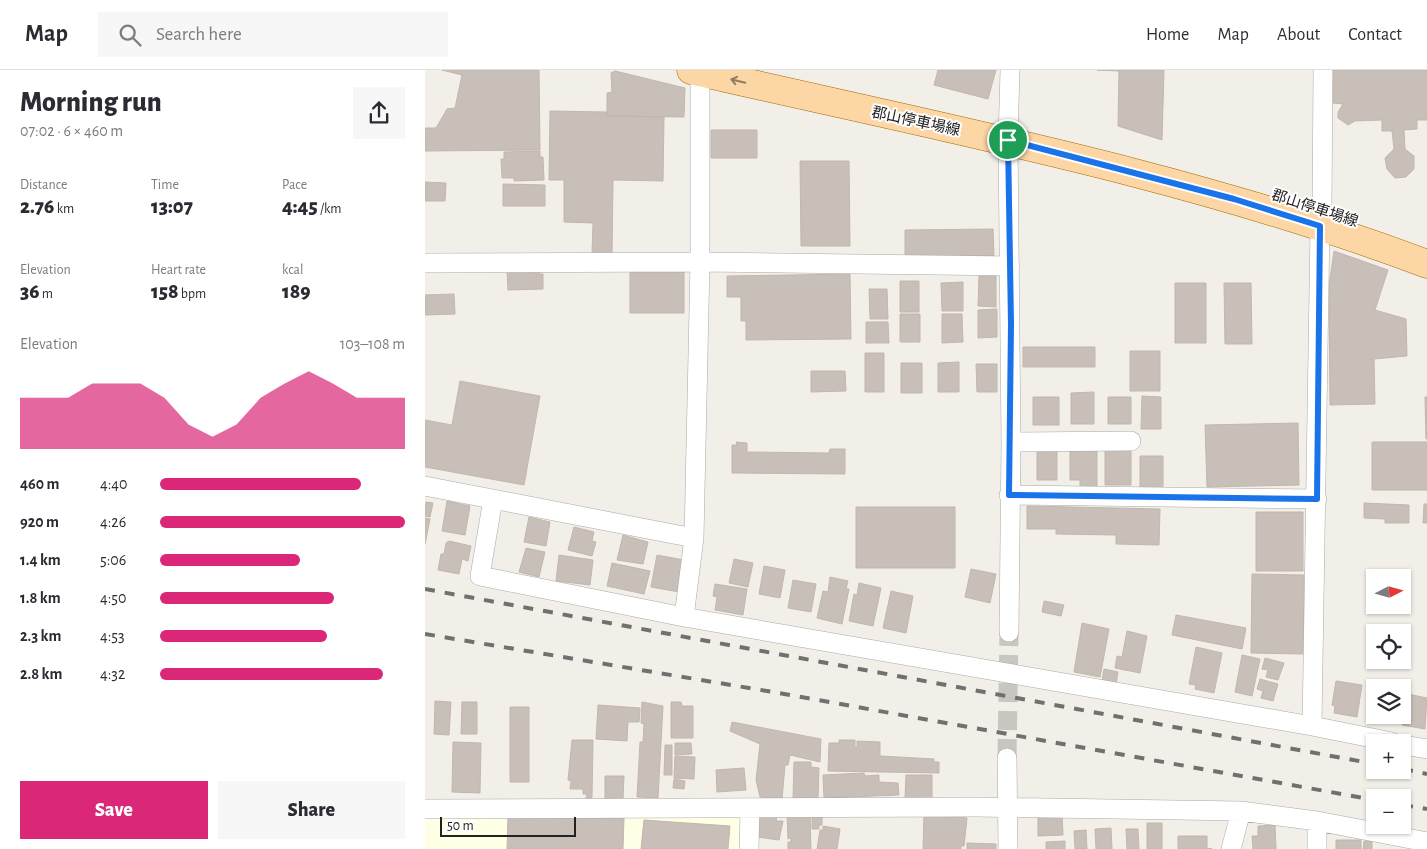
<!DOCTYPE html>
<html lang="en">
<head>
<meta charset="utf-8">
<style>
	:root { --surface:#fff; --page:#f7f7f7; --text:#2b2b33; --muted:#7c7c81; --line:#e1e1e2; --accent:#db2777 }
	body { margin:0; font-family:"Alegreya Sans","Noto Sans JP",sans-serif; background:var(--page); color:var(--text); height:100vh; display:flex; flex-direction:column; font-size:19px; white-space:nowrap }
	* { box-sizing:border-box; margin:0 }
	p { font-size:16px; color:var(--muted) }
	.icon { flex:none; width:28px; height:28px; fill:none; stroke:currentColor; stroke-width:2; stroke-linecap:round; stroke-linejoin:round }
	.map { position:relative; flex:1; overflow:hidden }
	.panel { display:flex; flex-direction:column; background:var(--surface); width:425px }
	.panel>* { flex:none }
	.needle { width:32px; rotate:84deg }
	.tools { position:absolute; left:941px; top:499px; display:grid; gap:10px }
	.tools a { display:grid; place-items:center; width:45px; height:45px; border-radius:0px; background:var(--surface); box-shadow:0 1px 4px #0004; font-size:25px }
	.scale { position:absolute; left:15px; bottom:12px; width:136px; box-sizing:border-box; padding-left:5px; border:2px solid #222; border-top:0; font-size:14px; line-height:18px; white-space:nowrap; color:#222; -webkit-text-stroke:4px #fff; paint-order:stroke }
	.pin { position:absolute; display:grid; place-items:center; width:42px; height:42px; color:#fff; margin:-21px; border:2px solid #fff; border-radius:50%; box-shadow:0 1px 5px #0007 }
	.round { display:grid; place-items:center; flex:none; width:52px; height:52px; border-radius:0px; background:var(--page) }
	.summary { display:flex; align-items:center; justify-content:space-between; height:85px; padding:0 20px }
	h1 { font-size:28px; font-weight:800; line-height:38px }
	.stats { display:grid; grid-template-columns:repeat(3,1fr); gap:8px; height:85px; padding:5px 20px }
	.stats div { display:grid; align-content:center }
	.stats b { font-size:21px; font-weight:800 }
	.stats small { font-size:14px; font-weight:400 }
	.stats p { font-size:14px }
	.chart { height:140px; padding:10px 20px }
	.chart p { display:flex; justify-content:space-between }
	.chart svg { width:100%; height:90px; margin-top:5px; fill:var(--accent); opacity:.7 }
	.action { display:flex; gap:10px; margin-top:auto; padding:10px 20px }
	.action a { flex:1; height:58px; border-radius:0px; background:var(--accent); color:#fff; font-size:20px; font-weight:800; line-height:58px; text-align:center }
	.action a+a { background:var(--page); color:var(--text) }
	ul { padding:0 20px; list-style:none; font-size:16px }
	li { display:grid; grid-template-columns:80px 60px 1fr; align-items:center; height:38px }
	li i { height:12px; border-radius:6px; background:var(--accent) }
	header { display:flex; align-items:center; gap:30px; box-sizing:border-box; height:70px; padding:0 25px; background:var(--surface); border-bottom:1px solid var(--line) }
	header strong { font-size:24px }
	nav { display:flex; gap:28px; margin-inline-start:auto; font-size:18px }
	.search { width:350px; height:45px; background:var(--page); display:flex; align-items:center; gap:12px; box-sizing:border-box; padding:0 18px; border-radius:0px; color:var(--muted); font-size:19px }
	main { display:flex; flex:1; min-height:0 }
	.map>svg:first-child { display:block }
	.education { fill:#ffffe5 }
	.building { fill:#c7bfb8; stroke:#c4b6ab }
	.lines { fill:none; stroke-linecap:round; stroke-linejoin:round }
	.minor-tunnel { stroke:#c8c6c1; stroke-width:19; stroke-dasharray:19 9; stroke-linecap:butt }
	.minor-casing { stroke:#a9a9a9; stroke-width:20 }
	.primary-casing { stroke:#a06b00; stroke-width:29 }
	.minor { stroke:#fff; stroke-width:19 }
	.primary { stroke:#fcd6a4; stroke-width:28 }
	.rail { stroke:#707070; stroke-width:4; stroke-dasharray:10 10; stroke-linecap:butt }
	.oneway { stroke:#8f7c63 }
	.route-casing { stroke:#fff; stroke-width:10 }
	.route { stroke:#1a73e8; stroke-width:6 }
	.labels { text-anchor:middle; stroke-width:4; stroke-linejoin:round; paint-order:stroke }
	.street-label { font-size:15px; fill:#222; stroke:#fff }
</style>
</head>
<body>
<header>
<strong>Map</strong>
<div class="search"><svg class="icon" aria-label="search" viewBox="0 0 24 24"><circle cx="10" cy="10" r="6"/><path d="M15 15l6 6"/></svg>Search here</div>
<nav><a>Home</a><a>Map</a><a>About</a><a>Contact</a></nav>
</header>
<main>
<section class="panel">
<div class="summary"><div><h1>Morning run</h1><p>07:02 · 6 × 460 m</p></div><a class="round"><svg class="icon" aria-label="share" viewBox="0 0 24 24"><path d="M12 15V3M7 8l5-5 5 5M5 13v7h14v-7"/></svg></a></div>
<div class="stats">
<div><p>Distance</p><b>2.76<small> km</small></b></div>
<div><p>Time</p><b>13:07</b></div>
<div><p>Pace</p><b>4:45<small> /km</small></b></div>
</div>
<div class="stats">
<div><p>Elevation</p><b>36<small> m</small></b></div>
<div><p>Heart rate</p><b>158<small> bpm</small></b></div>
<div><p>kcal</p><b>189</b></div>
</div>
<div class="chart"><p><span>Elevation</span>103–108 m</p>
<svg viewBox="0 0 160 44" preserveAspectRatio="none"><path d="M0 44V19L10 19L20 19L30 12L40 12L50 12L60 19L70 32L80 38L90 32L100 19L110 12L120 6L130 12L140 19L150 19L160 19V44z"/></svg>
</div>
<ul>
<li><b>460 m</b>4:40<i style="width:82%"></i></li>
<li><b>920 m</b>4:26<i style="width:100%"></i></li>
<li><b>1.4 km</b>5:06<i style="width:57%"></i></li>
<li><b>1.8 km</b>4:50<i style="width:71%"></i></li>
<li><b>2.3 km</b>4:53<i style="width:68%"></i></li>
<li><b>2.8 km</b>4:32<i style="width:91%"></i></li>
</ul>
<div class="action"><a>Save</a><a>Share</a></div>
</section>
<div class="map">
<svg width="1002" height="779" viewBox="0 0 1002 779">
	<rect width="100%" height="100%" fill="#f2efe9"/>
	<!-- education -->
	<path class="education" d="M 314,742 L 321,751 L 320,779 L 0,779 L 0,743 Z"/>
	<!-- building -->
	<path class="building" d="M 17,0 L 114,0 L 115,80 L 0,81 L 0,58 L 11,58 L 22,39 L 30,38 L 37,5 Z
		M 513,0 L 571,0 L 563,29 L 509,15 Z
		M 672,0 L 739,0 L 737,70 L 693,56 L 694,1 Z
		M 908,0 L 1002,0 L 1002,50 L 992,50 L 992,59 L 979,60 L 980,79 L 989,86 L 989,99 L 981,107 L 970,108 L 962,99 L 960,88 L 969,79 L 967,61 L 957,61 L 957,50 L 930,51 L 923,55 L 913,48 L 913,42 L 918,34 L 908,33 Z
		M 190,1 L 260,18 L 259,47 L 182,46 L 182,23 L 187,22 L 186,3 Z
		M 125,41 L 182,42 L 182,46 L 239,47 L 238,111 L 188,110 L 187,184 L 167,184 L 168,153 L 139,152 L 139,110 L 124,110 Z
		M 286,60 L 332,60 L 332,88 L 286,88 Z
		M 115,81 L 115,87 L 118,87 L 119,110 L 89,111 L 89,108 L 77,108 L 76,89 L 79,89 L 79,82 Z
		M 375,91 L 424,91 L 425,176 L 376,176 Z
		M 0,112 L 21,113 L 20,131 L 0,131 Z
		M 78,114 L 120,115 L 120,136 L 78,136 Z
		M 568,159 L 569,186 L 480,187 L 480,160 Z
		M 909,181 L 963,200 L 950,240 L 981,249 L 982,286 L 949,289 L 950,334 L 905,335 L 904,216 Z
		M 114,200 L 114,204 L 118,204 L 118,219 L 83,220 L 82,201 Z
		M 205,202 L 259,202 L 259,243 L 205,243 Z
		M 425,204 L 426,269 L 321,270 L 321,251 L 316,251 L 316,227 L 302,227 L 302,206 Z
		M 554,206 L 571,206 L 571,237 L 553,236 Z
		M 475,211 L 494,211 L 494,242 L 475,242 Z
		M 538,212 L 538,241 L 517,241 L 516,213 Z
		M 750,213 L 781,213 L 781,273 L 750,273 Z
		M 799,213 L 826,213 L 827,274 L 800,274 Z
		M 444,219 L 462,219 L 463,249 L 445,249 Z
		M 29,224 L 30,244 L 0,245 L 0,225 Z
		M 572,239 L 572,267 L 553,268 L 553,240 Z
		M 475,244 L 495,244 L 495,272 L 475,272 Z
		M 517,244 L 537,244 L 538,272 L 517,273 Z
		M 441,252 L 463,252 L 464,273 L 441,273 Z
		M 598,277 L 670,277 L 670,297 L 598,297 Z
		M 705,281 L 735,281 L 735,321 L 705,321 Z
		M 440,283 L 459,283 L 459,322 L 440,322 Z
		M 534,292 L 534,322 L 513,322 L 513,293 Z
		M 476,293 L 497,293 L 497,323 L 476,323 Z
		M 551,294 L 572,294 L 572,322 L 552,322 Z
		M 386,301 L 420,301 L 421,321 L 386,322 Z
		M 35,311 L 115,326 L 99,415 L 0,397 L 0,350 L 27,355 Z
		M 669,322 L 669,354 L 646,354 L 646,323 Z
		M 717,326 L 736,327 L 736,359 L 716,359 Z
		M 608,327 L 634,327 L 634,355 L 608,355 Z
		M 683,327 L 706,327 L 706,354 L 683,354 Z
		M 1000,327 L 1002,327 L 1002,369 L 1001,369 Z
		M 873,353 L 874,415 L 782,417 L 780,355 Z
		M 311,372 L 322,373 L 322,382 L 404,383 L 405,379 L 420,379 L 420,404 L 307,403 L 307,375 L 312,375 Z
		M 947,372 L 1002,372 L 1002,420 L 947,420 Z
		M 612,379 L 632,379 L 632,410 L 612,410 Z
		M 645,379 L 672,379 L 672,422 L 655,422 L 655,410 L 645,410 Z
		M 680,380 L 706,380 L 706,415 L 680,415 Z
		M 715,386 L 738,386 L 738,420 L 715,420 Z
		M 22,431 L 45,436 L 40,465 L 17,461 Z
		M 1,432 L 8,433 L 5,447 L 0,446 Z
		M 939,433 L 984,435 L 984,453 L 960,453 L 960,449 L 939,448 Z
		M 999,434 L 1002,434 L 1002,453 L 998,453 Z
		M 602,436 L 735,439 L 734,475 L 691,474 L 691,465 L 631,464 L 631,459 L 602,459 Z
		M 431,437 L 530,437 L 530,498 L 431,498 Z
		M 831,442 L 878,442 L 878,501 L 831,501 Z
		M 104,447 L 125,452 L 121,476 L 99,472 Z
		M 0,448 L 5,449 L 0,474 Z
		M 149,457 L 169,462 L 167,471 L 171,472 L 167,486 L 143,480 Z
		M 198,465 L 223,472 L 218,494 L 192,490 Z
		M 24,471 L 46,476 L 43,491 L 37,489 L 34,504 L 13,500 L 16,484 L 19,484 L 21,473 Z
		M 101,478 L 120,482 L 114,507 L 94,502 Z
		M 134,485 L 168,490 L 165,515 L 131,511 Z
		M 232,485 L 259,490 L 254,522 L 226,517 Z
		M 309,489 L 328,493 L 323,517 L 304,513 Z
		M 187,493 L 225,501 L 219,524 L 182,516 Z
		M 339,496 L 360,500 L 355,528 L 334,524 Z
		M 546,499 L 571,504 L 565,533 L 540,527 Z
		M 827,504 L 879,505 L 878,584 L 826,583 Z
		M 405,507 L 423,511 L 421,519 L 424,519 L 417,554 L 392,548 L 398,521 L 403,522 Z
		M 368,510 L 391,514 L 386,542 L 363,538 Z
		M 434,513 L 456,518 L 448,556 L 424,551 L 429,524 L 432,525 Z
		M 290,514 L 322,519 L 318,545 L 290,540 L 292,527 L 288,526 Z
		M 466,521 L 488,526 L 481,563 L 458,558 Z
		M 619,531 L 639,535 L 636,546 L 617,542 Z
		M 751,545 L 821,558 L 817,579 L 747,565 Z
		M 657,553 L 684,559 L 675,607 L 649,602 Z
		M 702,561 L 722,566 L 715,603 L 690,598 L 692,586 L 697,587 Z
		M 771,577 L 797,583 L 789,623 L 770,619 L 771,615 L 764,614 Z
		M 817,585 L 835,589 L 827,626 L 810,622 Z
		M 840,588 L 859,593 L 853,610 L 841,607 L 843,600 L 837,599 Z
		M 679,599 L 693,602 L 691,614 L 677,611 Z
		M 835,609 L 853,614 L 848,631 L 836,628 L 838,621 L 832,619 Z
		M 911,611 L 937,615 L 932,647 L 909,643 L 910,636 L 907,635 Z
		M 949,616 L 959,618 L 950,618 L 950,645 L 967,645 L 967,649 L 943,644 Z
		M 983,624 L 1002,628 L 1000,659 L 977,655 Z
		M 10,631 L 26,632 L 24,665 L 9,664 Z
		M 37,632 L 52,632 L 52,664 L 36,664 Z
		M 217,632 L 238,636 L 233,728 L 212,727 L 215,672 L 218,672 L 219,654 L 216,653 Z
		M 246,632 L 256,632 L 257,636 L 268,636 L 268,668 L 246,668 Z
		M 173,635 L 215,638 L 214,652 L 203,652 L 202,671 L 171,669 Z
		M 85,637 L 104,637 L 104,712 L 85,712 Z
		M 307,652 L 396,669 L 395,692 L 365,685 L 363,695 L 360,695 L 357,729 L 335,727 L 331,710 L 335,674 L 305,661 Z
		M 147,670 L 168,670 L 167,728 L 161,728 L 162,724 L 158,724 L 158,719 L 145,719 L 146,711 L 143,710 Z
		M 414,670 L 430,670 L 430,677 L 432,677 L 432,671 L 455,672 L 455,686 L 509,689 L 509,692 L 514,692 L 514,703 L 403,701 L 404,673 L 414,673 Z
		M 28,672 L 56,673 L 55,723 L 27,722 Z
		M 250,673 L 266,673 L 267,684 L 250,685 Z
		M 240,675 L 247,675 L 247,705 L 239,705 Z
		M 250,686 L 270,687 L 269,709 L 249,708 Z
		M 369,692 L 386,692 L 386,697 L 394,698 L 393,729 L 368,729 Z
		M 319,698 L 321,720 L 292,722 L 291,700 Z
		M 439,703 L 440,706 L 454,705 L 454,712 L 473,713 L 474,725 L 399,728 L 398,705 Z
		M 481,705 L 507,705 L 507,729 L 480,728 Z
		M 180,706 L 199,706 L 198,729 L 180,729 Z
		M 249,709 L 260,711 L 259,719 L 248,718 Z
		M 387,742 L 397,742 L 397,755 L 394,755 L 394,759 L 387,759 Z
		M 362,743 L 385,743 L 386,779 L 363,779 L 363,772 L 366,772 L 366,768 L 363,769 Z
		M 499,743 L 542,748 L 539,776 L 536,776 L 536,779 L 498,779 Z
		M 337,744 L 352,745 L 351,751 L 358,751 L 354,770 L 332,767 L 333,747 L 337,748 Z
		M 637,744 L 638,765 L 613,766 L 613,745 Z
		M 83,746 L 199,748 L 198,779 L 82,779 Z
		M 219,750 L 305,756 L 303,779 L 216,779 Z
		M 722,753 L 737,753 L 737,779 L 722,779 Z
		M 850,755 L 851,779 L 828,779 L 827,766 L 833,766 L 833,756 Z
		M 398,756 L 415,759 L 412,779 L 392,779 L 395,760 L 398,760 Z
		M 686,758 L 687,779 L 671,779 L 670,759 Z
		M 701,759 L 713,759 L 714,779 L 702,779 Z
		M 661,760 L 662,779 L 650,779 L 649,761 Z
		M 753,766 L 782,766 L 782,778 L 787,779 L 753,779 Z
		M 911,770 L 936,770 L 936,779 L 911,779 Z
		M 640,771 L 640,779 L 621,779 L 621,772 Z
		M 939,771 L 947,771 L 947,779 L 938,779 Z
		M 542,773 L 571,774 L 571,779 L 542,779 Z"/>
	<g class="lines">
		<!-- minor-tunnel -->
		<path class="minor-tunnel" d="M 582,688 L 584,562"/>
		<!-- minor casing -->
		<g class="minor-casing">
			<path id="minor" d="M 897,139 L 898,0
				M 0,193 L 275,192 L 585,196
				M 586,372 L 706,371
				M 0,416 L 269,468
				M 584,425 L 892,429
				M 68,429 L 55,506 L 259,547 L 887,656 L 967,672
				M 259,547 L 269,468 L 275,192 L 275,2
				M 584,562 L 586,372 L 583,70 L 585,0
				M 887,656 L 895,156
				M 978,675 L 1002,679
				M 582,688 L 583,779
				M 0,739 L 551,737 L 816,741 L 892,751 L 1002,772
				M 892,751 L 892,779
				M 324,779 L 325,738
				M 806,779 L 816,741"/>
		</g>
		<!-- primary casing -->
		<g class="primary-casing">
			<path id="primary" d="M 266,0 C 513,57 764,104 1002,194"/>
		</g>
		<!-- minor -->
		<use href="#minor" class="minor"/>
		<!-- primary -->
		<use href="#primary" class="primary"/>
		<!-- rail -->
		<path class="rail" d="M 0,519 L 950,694
			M 0,564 L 354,623 L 950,730
			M 978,699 L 1002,704
			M 978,735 L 1002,739"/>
	</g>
	<!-- one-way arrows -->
	<defs><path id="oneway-shaft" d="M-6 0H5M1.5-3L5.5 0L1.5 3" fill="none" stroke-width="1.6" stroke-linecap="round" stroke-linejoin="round" transform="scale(1.25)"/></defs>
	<use class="oneway" href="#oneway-shaft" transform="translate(313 11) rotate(-166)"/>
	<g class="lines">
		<!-- route casing -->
		<g class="route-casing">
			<path id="route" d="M 583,70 L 809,129 L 895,156 L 892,429 L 584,425 L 586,254 Z"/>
		</g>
		<!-- route -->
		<use href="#route" class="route"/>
	</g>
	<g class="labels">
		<!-- street labels -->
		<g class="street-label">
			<text transform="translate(491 51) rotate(12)" y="5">郡山停車場線</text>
			<text transform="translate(890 138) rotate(18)" y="5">郡山停車場線</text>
		</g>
	</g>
</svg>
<div class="tools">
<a><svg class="needle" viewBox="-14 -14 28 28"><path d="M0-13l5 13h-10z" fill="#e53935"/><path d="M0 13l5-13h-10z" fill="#7c7c81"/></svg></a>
<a><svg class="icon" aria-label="locate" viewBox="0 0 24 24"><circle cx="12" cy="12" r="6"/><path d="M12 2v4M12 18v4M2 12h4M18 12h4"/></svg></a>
<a><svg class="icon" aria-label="layers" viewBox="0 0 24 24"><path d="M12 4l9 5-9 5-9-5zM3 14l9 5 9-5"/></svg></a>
<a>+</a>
<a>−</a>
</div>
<div class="scale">50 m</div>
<div class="pin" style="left:583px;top:70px;background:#1e9e55"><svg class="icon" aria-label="arrive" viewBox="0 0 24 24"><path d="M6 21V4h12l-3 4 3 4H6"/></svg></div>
</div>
</main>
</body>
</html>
